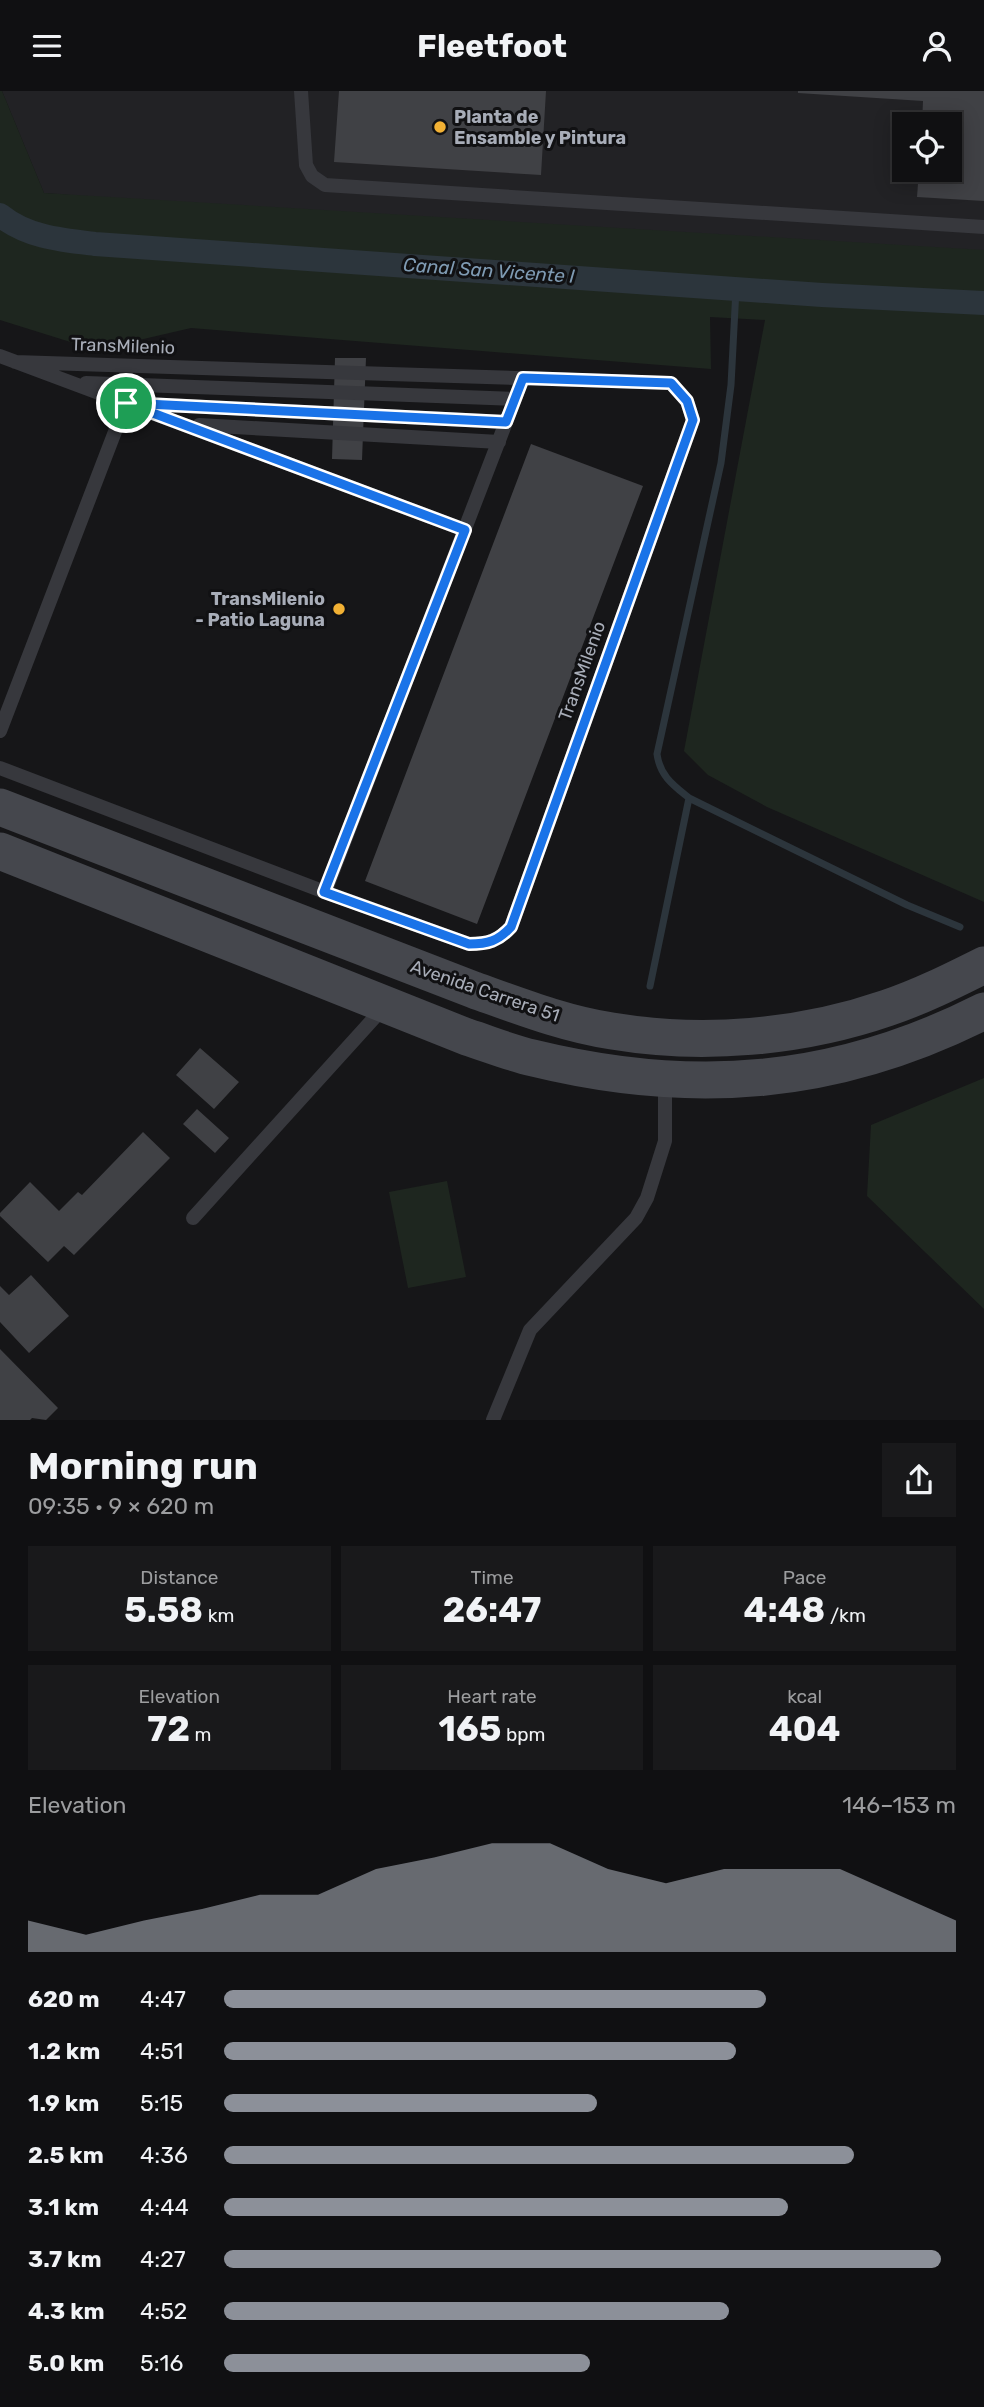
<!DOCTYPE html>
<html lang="en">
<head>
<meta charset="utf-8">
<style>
	:root { --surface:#101012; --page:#19191b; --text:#f1f3f6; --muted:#9c9d9f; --line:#303032; --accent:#8c9099 }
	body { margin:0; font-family:Rubik,sans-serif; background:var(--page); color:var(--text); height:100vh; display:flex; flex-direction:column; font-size:26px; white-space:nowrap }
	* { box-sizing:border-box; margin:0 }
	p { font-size:23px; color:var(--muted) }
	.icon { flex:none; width:38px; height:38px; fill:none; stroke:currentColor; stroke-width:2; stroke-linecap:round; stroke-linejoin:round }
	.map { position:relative; height:1329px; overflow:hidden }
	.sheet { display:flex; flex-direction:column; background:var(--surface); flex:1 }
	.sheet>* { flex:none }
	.buttons { position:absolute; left:892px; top:21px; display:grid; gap:14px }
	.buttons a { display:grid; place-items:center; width:70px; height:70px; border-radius:0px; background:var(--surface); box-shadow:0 4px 18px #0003,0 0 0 2px var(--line); font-size:35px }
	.pin { position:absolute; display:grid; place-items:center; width:60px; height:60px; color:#fff; margin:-30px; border:4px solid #fff; border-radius:50%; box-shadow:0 2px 7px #0007 }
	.round { display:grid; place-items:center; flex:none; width:74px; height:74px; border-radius:0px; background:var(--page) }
	.overview { display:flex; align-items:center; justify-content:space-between; height:119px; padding:0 28px }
	h1 { font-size:38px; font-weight:700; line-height:52px }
	.stats { display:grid; grid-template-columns:repeat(3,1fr); gap:10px; height:119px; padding:7px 28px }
	.stats div { display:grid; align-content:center; border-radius:0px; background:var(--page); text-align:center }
	.stats b { font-size:35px; font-weight:700 }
	.stats small { font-size:19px; font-weight:400 }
	.stats p { font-size:19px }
	.chart { height:196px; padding:14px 28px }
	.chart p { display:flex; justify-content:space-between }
	.chart svg { width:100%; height:126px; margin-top:7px; fill:var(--accent); opacity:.7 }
	ul { padding:0 28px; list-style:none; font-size:23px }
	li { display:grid; grid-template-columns:112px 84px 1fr; align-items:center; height:52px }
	li i { height:18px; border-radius:9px; background:var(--accent) }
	header { display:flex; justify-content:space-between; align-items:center; height:91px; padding:0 28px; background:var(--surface); font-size:32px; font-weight:700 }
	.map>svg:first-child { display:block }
	.built { fill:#222225; fill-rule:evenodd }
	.green { fill:#1e261f }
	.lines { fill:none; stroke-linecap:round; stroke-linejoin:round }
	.stream { stroke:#2c353c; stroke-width:7 }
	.canal { stroke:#2c353c; stroke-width:24 }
	.building { fill:#404145 }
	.service { stroke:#37383d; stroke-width:14 }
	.secondary { stroke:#45474d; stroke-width:37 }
	.route-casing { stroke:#fff; stroke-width:14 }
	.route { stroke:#1a73e8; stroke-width:9 }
	.poi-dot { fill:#f2b134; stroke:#111113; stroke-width:2.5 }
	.labels { text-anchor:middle; stroke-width:6; stroke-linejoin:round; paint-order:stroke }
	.poi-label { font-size:18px; font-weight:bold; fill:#a8adb8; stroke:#111113; text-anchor:start }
	.street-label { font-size:18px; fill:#a8adb8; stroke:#111113 }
	.water-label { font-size:19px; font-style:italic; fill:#7f9bb3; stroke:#111113 }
</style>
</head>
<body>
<header><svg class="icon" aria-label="menu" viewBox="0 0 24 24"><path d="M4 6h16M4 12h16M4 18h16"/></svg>Fleetfoot<svg class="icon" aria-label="person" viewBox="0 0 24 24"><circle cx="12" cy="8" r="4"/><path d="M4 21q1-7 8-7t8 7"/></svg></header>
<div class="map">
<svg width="984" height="1329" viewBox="0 0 984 1329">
	<rect width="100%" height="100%" fill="#161618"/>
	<!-- built -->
	<path class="built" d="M 2,0 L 984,0 L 984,175 L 44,102 ZM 905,33 L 950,33 L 950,79 L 905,79 Z"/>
	<!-- green -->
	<path class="green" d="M 0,0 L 2,0 L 44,102 L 984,159 L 984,811 L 767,716 L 708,684 L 684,660 L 765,229 L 710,226 L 711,278 L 191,237 L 96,259 L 0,229 Z
		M 984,987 L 984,1218 L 867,1105 L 871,1034 Z
		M 447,1090 L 466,1186 L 408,1197 L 389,1101 Z"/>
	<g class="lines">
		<!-- stream -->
		<path class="stream" d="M 736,198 L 731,294 L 721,372 L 657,663 C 660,685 673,694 689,707 L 907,814 L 960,836
			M 650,895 L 689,707"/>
		<!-- canal -->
		<path class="canal" d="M 0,124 C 27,146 61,149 95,153 L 822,204 L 984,212"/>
	</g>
	<!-- building -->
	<path class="building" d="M 339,0 L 546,0 L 541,84 L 334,71 Z
		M 798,0 L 984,0 L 984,110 L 917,106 L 919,79 L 950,79 L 950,33 L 922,33 L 923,10 L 798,2 Z
		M 335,267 L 366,267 L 362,369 L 332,368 Z
		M 531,353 L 643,395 L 477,833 L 365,790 Z
		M 200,957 L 239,991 L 214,1018 L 176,984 Z
		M 197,1018 L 229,1047 L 215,1062 L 183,1033 Z
		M 143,1041 L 170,1067 L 74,1164 L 64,1155 L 48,1171 L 0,1125 L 0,1122 L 30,1091 L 59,1120 L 78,1101 L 82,1104 Z
		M 31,1184 L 69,1225 L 29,1262 L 0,1231 L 0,1195 L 9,1204 Z
		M 0,1258 L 58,1317 L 46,1329 L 32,1327 L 30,1329 L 0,1329 Z"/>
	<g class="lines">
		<!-- service -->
		<path class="service" d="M 301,0 L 306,74 L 312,85 L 325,94 L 984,136
			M 0,265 L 465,439
			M 15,271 L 671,292 L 687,310 L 693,329 L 511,836 C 498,850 488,853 469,853 L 325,801
			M 86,292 L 515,308
			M 199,334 L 499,351
			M 0,640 L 126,312 L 506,331
			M 0,677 L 325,801 L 523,287
			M 193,1127 L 385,915
			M 493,1329 L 530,1239 L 636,1127 L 647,1107 L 665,1050 L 665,989"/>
		<!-- secondary -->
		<path class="secondary" d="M 0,716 L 474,899 C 519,915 565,933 612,940 C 702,955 800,947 887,917 C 920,906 952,890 984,874
			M 0,760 L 467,946 C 489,953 511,962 533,967 C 693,1006 836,995 984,920"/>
	</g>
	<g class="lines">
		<!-- route casing -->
		<g class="route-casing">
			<path id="route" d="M 523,287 L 671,292 L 687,310 L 693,329 L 511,836 C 498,850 488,853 469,853 L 324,801 L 465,439 L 126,312 L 506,331 Z"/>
		</g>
		<!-- route -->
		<use href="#route" class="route"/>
	</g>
	<!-- markers -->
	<g class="poi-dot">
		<circle cx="440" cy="36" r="7"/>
		<circle cx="339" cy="518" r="7"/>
	</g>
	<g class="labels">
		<!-- poi labels -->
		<g class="poi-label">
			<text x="454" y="32">Planta de<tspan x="454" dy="21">Ensamble y Pintura</tspan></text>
			<text x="325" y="514" text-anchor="end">TransMilenio<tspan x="325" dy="21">- Patio Laguna</tspan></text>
		</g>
		<!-- street labels -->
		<g class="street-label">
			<text transform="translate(123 255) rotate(2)" y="6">TransMilenio</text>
			<text transform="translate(582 580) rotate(-70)" y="6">TransMilenio</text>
			<text transform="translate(485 900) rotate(19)" y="6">Avenida Carrera 51</text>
		</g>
		<!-- water labels -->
		<g class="water-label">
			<text transform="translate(489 179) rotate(4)" y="7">Canal San Vicente I</text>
		</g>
	</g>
</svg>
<div class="buttons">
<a><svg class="icon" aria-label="locate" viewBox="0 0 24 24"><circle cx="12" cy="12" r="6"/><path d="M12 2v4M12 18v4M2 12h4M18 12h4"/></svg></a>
</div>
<div class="pin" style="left:126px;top:312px;background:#1e9e55"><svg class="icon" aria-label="arrive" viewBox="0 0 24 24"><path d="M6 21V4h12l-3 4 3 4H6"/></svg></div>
</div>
<section class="sheet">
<div class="overview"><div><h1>Morning run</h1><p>09:35 · 9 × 620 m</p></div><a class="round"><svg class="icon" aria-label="share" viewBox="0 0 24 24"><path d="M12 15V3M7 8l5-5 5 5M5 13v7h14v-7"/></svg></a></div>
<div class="stats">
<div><p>Distance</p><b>5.58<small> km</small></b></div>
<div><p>Time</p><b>26:47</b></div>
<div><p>Pace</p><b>4:48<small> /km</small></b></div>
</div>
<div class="stats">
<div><p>Elevation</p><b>72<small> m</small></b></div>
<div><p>Heart rate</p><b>165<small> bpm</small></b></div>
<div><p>kcal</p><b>404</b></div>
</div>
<div class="chart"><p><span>Elevation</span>146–153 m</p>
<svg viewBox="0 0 160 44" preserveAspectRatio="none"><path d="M0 44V33L10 38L20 33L30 29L40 24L50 24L60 15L70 11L80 6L90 6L100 15L110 20L120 15L130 15L140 15L150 24L160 33V44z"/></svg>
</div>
<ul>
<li><b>620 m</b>4:47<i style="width:74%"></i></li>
<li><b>1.2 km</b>4:51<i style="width:70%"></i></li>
<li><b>1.9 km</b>5:15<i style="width:51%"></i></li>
<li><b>2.5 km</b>4:36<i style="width:86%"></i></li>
<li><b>3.1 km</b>4:44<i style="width:77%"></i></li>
<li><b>3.7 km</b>4:27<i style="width:98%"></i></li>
<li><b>4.3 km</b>4:52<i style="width:69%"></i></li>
<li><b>5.0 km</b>5:16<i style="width:50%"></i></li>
</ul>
</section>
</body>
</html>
